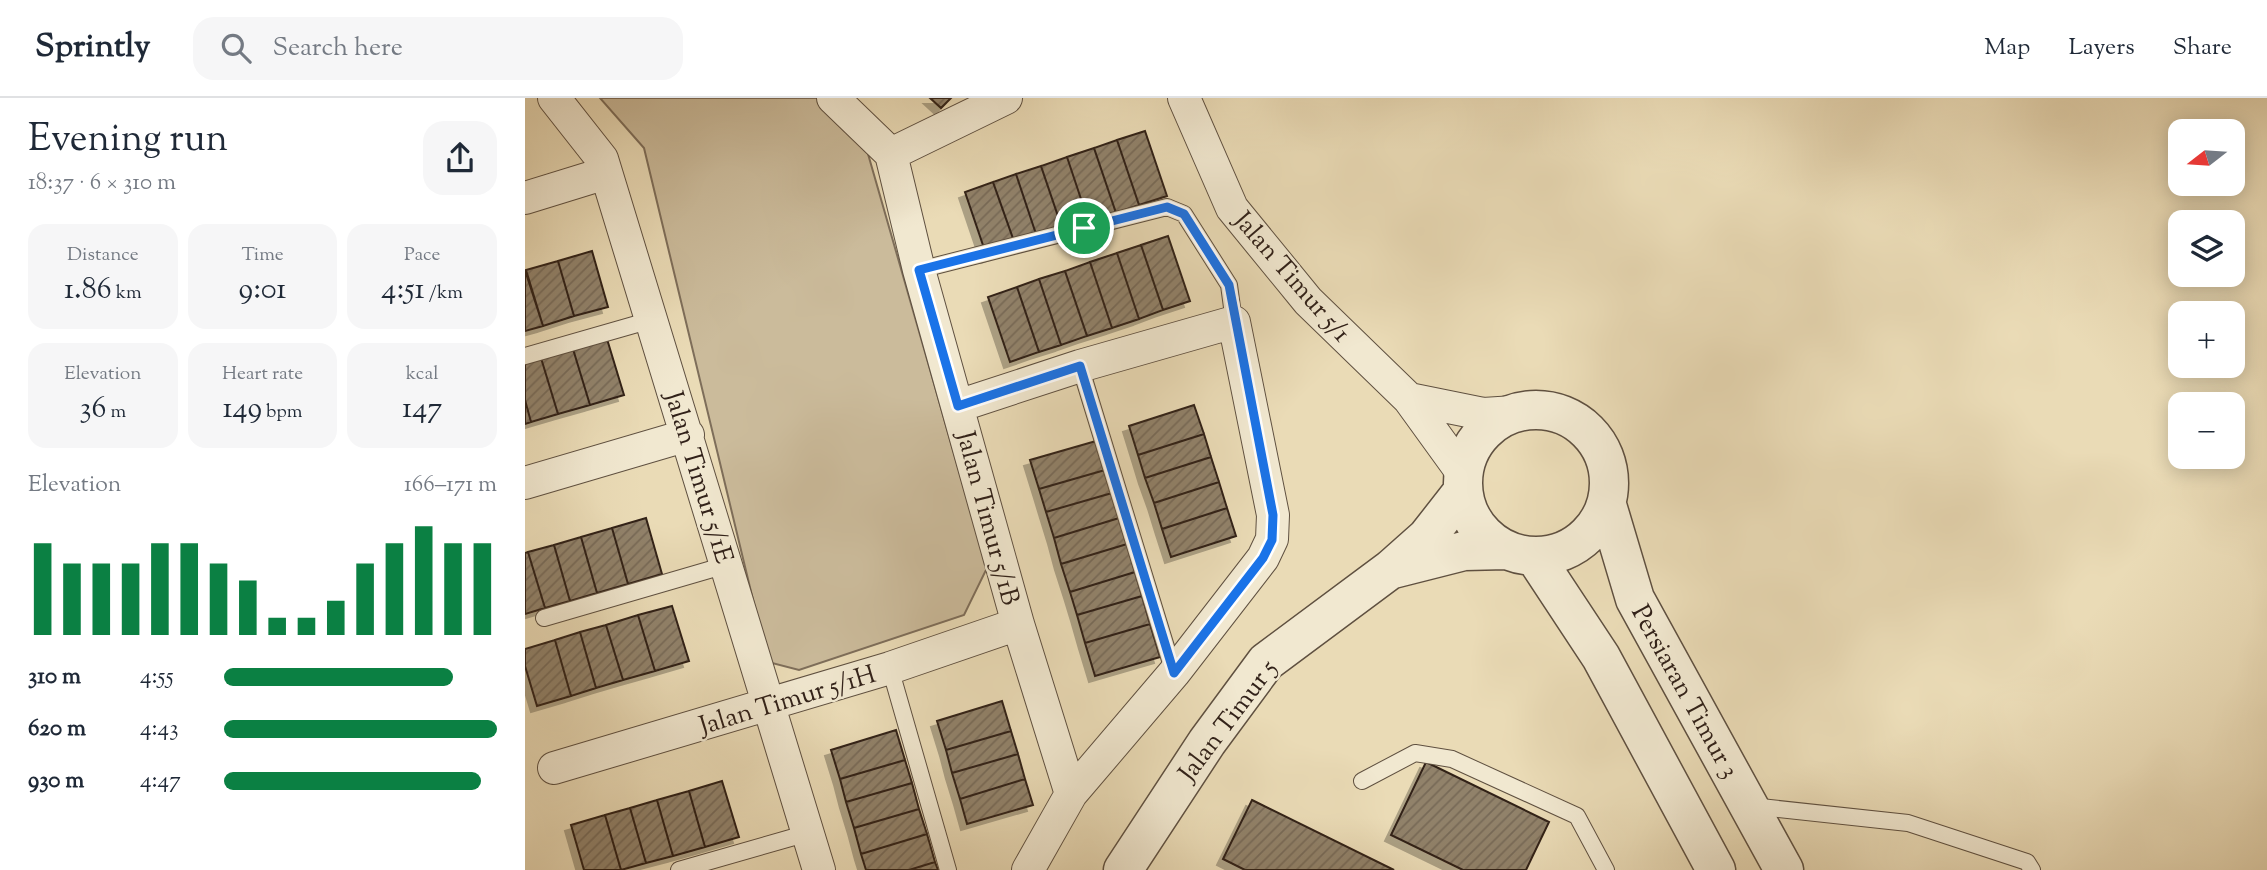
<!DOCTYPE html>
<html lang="en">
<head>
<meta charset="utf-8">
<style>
	:root { --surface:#fff; --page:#f6f6f7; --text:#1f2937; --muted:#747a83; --line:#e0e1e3; --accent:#0b8043 }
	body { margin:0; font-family:"Sorts Mill Goudy",serif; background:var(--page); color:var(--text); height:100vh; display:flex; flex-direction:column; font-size:26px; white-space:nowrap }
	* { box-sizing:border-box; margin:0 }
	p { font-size:23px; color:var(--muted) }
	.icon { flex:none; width:38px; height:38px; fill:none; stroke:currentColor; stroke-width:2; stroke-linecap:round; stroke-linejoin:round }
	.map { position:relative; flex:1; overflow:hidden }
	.drawer { display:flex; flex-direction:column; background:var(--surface); width:525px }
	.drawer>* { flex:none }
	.needle { width:46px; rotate:253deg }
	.tools { position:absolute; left:1643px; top:21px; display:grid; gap:14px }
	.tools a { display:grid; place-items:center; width:77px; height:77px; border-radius:14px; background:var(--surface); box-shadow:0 4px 18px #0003; font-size:35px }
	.pin { position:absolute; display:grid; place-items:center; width:60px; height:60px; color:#fff; margin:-30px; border:4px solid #fff; border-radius:50%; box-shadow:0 2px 7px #0007 }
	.round { display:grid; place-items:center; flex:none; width:74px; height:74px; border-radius:21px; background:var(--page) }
	.head { display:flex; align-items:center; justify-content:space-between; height:119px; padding:0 28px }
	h1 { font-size:38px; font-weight:600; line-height:52px }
	.metrics { display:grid; grid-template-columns:repeat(3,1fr); gap:10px; height:119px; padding:7px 28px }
	.metrics div { display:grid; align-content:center; border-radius:18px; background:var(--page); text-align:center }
	.metrics b { font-size:30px; font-weight:600 }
	.metrics small { font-size:19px; font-weight:400 }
	.metrics p { font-size:19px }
	.chart { height:196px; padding:14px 28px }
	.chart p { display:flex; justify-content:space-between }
	.chart svg { width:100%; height:126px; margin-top:7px; stroke:var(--accent); stroke-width:6 }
	ul { padding:0 28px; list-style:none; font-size:23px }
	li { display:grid; grid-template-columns:112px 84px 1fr; align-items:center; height:52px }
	li i { height:18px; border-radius:9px; background:var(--accent) }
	header { display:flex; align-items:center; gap:42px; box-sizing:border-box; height:98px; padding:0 35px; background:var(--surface); border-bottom:2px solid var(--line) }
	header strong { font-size:33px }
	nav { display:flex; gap:38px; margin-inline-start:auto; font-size:24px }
	.search { width:490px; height:63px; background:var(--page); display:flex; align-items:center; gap:18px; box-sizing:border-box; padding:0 24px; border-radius:21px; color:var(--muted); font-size:26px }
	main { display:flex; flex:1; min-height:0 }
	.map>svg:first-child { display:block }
	.grass { fill:#cbbb9b; stroke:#7e6e5a; stroke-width:2 }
	.building { fill:url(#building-hatch); stroke:#312119; stroke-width:2; filter:url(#shadow) }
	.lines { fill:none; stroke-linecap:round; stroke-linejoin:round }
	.service-casing { stroke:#5f5040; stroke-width:18 }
	.minor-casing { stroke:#5f5040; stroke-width:34 }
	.tertiary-casing { stroke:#5f5040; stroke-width:41 }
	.service { stroke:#f1e8d0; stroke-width:16 }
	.minor { stroke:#f1e8d0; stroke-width:32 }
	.tertiary { stroke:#f1e8d0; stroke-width:38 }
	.route-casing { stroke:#fff; stroke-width:14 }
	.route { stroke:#1a73e8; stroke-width:9 }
	.labels { text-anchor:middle; stroke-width:5; stroke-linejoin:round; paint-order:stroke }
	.street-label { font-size:26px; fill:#312119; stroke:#f1e8d0 }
</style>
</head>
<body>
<header>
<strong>Sprintly</strong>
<div class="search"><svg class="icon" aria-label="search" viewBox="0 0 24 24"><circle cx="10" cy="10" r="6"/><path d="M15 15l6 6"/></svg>Search here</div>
<nav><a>Map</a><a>Layers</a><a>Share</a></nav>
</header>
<main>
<section class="drawer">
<div class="head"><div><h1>Evening run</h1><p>18:37 · 6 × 310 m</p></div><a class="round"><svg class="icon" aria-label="share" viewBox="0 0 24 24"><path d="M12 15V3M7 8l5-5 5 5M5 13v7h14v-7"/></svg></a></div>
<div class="metrics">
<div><p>Distance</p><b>1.86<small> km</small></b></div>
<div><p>Time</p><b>9:01</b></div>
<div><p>Pace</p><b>4:51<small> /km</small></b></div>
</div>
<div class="metrics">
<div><p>Elevation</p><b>36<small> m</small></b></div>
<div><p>Heart rate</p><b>149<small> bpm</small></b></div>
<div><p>kcal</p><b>147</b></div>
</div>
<div class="chart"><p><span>Elevation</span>166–171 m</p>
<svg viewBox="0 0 160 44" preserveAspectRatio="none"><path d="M5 44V12M15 44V19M25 44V19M35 44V19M45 44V12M55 44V12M65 44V19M75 44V25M85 44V38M95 44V38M105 44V32M115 44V19M125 44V12M135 44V6M145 44V12M155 44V12"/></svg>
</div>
<ul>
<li><b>310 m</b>4:55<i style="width:84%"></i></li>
<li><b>620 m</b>4:43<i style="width:100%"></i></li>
<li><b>930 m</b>4:47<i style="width:94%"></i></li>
</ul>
</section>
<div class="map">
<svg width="1742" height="772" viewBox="0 0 1742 772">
	<defs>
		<pattern id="building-hatch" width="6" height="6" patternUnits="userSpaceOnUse" patternTransform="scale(1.75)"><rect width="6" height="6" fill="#91826b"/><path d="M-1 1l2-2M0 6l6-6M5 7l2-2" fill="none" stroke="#776a57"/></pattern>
		<filter id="shadow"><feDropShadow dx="-6" dy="6" stdDeviation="0" flood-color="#0004"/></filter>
	</defs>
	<rect width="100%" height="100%" fill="#eadbb6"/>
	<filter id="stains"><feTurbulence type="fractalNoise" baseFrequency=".00286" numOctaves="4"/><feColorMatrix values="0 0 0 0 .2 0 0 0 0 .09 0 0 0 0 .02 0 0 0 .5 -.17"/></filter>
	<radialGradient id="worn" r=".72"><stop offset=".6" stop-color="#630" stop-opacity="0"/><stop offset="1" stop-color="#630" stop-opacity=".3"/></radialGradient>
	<!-- grass -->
	<path class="grass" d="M 75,0 L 295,0 L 339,42 L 462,470 L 439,517 L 274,572 L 243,564 L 119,50 Z"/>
	<!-- building -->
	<path class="building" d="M 405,0 L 426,0 L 416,10 Z
		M 620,33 L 642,98 L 614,107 L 592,42 Z
		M 592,42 L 614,107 L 591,115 L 569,50 Z
		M 569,50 L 591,115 L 564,125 L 542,59 Z
		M 542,59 L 564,125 L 538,133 L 516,68 Z
		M 516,68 L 538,133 L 513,142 L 491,76 Z
		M 491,76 L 513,142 L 491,149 L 468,84 Z
		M 468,84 L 491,149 L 462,159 L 440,94 Z
		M 643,138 L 665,203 L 638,212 L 616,147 Z
		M 616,147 L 638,212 L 614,221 L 592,155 Z
		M 67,153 L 83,209 L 49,218 L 33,163 Z
		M 592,155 L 614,221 L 587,230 L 565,164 Z
		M 33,163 L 49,218 L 18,228 L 1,172 Z
		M 565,164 L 587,230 L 562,238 L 540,173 Z
		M 0,172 L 18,228 L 0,233 Z
		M 540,173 L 562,238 L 536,247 L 514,181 Z
		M 514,181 L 536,247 L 514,254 L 492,189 Z
		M 492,189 L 514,254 L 485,264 L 463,199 Z
		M 82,241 L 99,297 L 65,307 L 48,251 Z
		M 48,251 L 65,307 L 33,316 L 16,260 Z
		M 16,260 L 33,316 L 6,324 L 0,302 L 0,265 Z
		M 0,302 L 6,324 L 0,326 Z
		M 669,307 L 679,336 L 613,357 L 604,328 Z
		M 679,336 L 686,359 L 620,380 L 613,357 Z
		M 571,343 L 580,372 L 514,391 L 505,362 Z
		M 686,359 L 694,384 L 629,405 L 620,380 Z
		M 580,372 L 587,395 L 521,414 L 514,391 Z
		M 694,384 L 702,410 L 637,431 L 629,405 Z
		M 587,395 L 594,420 L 529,440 L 521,414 Z
		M 702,410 L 711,438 L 646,459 L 637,431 Z
		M 121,420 L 137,476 L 103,486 L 87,430 Z
		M 594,420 L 602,446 L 536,466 L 529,440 Z
		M 87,430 L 103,486 L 72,495 L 56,439 Z
		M 56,439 L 72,495 L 45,503 L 29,447 Z
		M 602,446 L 610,474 L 545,494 L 536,466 Z
		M 29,447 L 45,503 L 20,510 L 3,454 Z
		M 3,454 L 20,510 L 0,516 L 0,455 Z
		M 610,474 L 617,498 L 552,517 L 545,494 Z
		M 617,498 L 625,526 L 560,545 L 552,517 Z
		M 147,508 L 164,563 L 130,573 L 113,517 Z
		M 113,517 L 130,573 L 98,582 L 81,527 Z
		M 625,526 L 635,559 L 570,578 L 560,545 Z
		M 81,527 L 98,582 L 71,590 L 55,534 Z
		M 55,534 L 71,590 L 46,598 L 30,542 Z
		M 30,542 L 46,598 L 12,608 L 0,568 L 0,551 Z
		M 477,603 L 486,633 L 421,652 L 412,623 Z
		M 371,632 L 380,662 L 315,681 L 306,652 Z
		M 486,633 L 493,656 L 427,675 L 421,652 Z
		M 493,656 L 500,681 L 435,701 L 427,675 Z
		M 380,662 L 387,685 L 321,704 L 315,681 Z
		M 901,664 L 1024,724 L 1001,772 L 938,772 L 866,737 Z
		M 500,681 L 508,707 L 442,726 L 435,701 Z
		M 197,683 L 214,739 L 180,749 L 164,693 Z
		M 387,685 L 394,711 L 329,730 L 321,704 Z
		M 164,693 L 180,749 L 148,758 L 132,702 Z
		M 132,702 L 148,758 L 121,765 L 105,710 Z
		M 727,702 L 869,772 L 720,772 L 698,761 Z
		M 105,710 L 121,765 L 96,772 L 80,717 Z
		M 394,711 L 402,736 L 336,756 L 329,730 Z
		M 80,717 L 96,772 L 59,772 L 46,727 Z
		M 402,736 L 410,764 L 384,772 L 341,772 L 336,756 Z
		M 410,764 L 413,772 L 384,772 Z"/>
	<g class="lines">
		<!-- service casing -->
		<g class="service-casing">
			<path id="service" d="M 394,172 L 642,109 L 659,116 L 704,187 L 709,224
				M 0,258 L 126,222
				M 555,268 L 649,575
				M 19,520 L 201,467
				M 365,570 L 423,772
				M 837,683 L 890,655 L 927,661 L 1052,718 L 1081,772
				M 1226,708 L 1383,725 L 1502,764 L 1507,772
				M 154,772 L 283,735"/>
		</g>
		<!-- minor casing -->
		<g class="minor-casing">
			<path id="minor" d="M 29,0 L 77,61 L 294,772
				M 308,0 L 366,56 L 394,172 L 493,526 L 546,696
				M 659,0 L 707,110 L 783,203 L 884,301 L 939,377
				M 366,56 L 481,0
				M 0,100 L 81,75
				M 884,301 L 958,316 L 990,314
				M 433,308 L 555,268 L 709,224 L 748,417 L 747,441 L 738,460 L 649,575 L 546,696 L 503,772
				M 0,385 L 163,337
				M 29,670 L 365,570 L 493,526"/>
		</g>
		<!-- tertiary casing -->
		<g class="tertiary-casing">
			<path id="tertiary" d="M938 385a73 73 0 1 1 146 0a73 73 0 1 1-146 0Z
				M 1082,407 L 1110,501 L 1259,772
				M 1010,459 L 1076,559 L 1191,772
				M 868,471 L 939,453 L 981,452
				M 598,772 L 682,644 L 741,564 L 866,471 L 902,439 L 938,393"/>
		</g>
		<!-- service -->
		<use href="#service" class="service"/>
		<!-- minor -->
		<use href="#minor" class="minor"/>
		<!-- tertiary -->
		<use href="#tertiary" class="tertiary"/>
	</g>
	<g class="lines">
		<!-- route casing -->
		<g class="route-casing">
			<path id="route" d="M 642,109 L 659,116 L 704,187 L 748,417 L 747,442 L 738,460 L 649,575 L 555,268 L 433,308 L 394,172 Z"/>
		</g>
		<!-- route -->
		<use href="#route" class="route"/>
	</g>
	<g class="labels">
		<!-- street labels -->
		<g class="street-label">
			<text transform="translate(768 178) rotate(49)" y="9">Jalan Timur 5/1</text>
			<text transform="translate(175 379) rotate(73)" y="9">Jalan Timur 5/1E</text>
			<text transform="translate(464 420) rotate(75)" y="9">Jalan Timur 5/1B</text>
			<text transform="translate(1161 593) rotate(61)" y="9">Persiaran Timur 3</text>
			<text transform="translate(262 601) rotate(-17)" y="9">Jalan Timur 5/1H</text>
			<text transform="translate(702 622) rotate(-53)" y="9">Jalan Timur 5</text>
		</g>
	</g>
	<rect width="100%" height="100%" filter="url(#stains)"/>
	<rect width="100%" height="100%" fill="url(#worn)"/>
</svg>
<div class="tools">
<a><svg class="needle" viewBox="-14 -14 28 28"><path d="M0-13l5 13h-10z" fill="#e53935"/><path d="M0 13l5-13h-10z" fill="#747a83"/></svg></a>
<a><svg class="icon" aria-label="layers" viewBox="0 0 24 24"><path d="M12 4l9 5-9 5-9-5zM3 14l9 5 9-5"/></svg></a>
<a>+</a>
<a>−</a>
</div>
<div class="pin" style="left:559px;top:130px;background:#1e9e55"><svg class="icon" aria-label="arrive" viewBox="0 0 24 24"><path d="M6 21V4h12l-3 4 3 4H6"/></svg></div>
</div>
</main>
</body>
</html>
